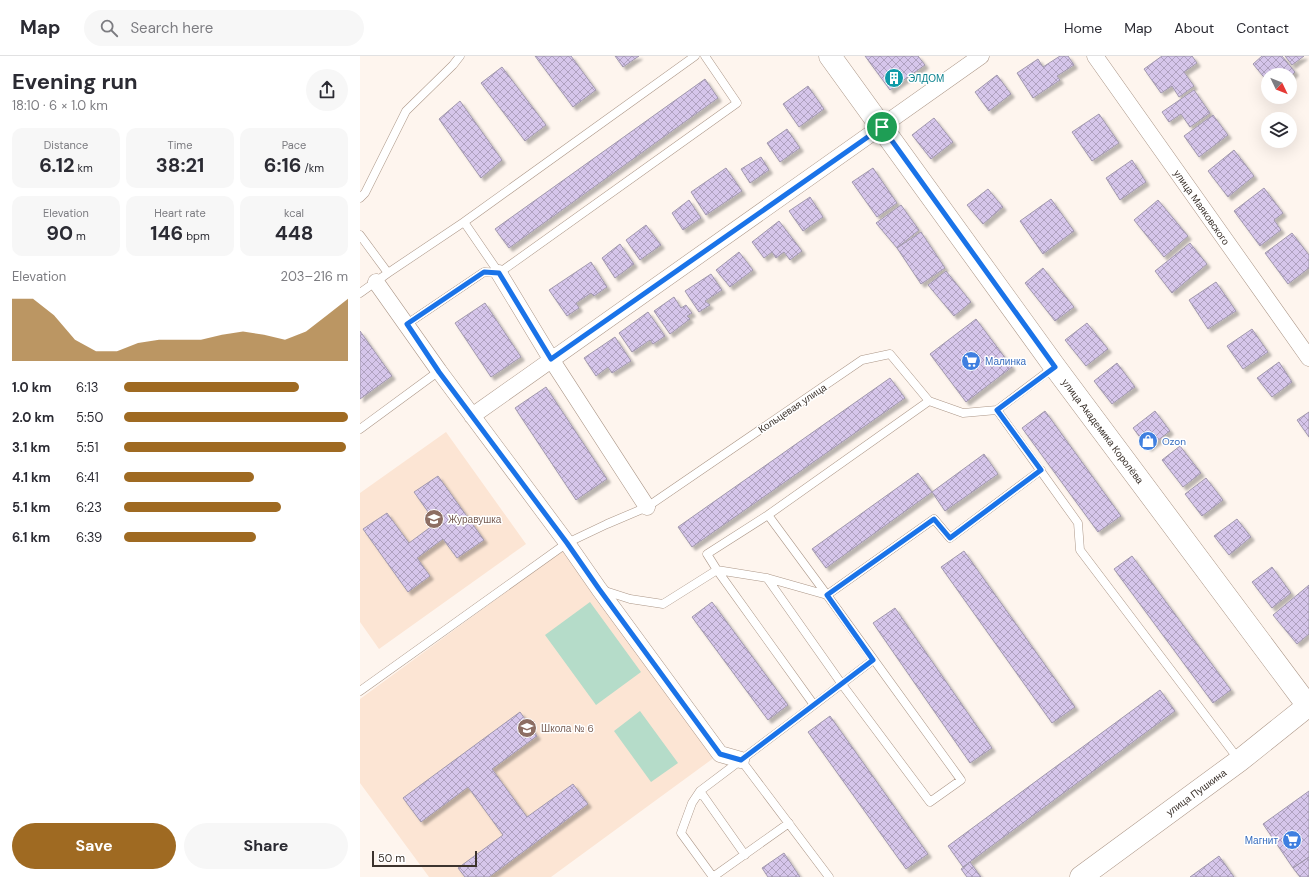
<!DOCTYPE html>
<html lang="en">
<head>
<meta charset="utf-8">
<style>
	:root { --surface:#fff; --page:#f7f7f7; --text:#2b2b33; --muted:#7c7c81; --line:#e1e1e2; --accent:#9f6a22 }
	body { margin:0; font-family:"DM Sans",sans-serif; background:var(--page); color:var(--text); height:100vh; display:flex; flex-direction:column; font-size:15px; white-space:nowrap }
	* { box-sizing:border-box; margin:0 }
	p { font-size:13px; color:var(--muted) }
	.icon { flex:none; width:22px; height:22px; fill:none; stroke:currentColor; stroke-width:2; stroke-linecap:round; stroke-linejoin:round }
	.map { position:relative; flex:1; overflow:hidden }
	.details { display:flex; flex-direction:column; background:var(--surface); width:360px }
	.details>* { flex:none }
	.needle { width:26px; rotate:133deg }
	.tools { position:absolute; left:901px; top:12px; display:grid; gap:8px }
	.tools a { display:grid; place-items:center; width:36px; height:36px; border-radius:50%; background:var(--surface); box-shadow:0 4px 16px #0002; font-size:20px }
	.scale { position:absolute; left:12px; bottom:10px; width:105px; box-sizing:border-box; padding-left:4px; border:2px solid #3c332d; border-top:0; font-size:11px; line-height:14px; white-space:nowrap; color:#3c332d; -webkit-text-stroke:3px #fff; paint-order:stroke }
	.pin { position:absolute; display:grid; place-items:center; width:34px; height:34px; color:#fff; margin:-17px; border:2px solid #fff; border-radius:50%; box-shadow:0 1px 4px #0007 }
	.round { display:grid; place-items:center; flex:none; width:42px; height:42px; border-radius:21px; background:var(--page) }
	.overview { display:flex; align-items:center; justify-content:space-between; height:68px; padding:0 12px }
	h1 { font-size:22px; font-weight:700; line-height:30px }
	.stats { display:grid; grid-template-columns:repeat(3,1fr); gap:6px; height:68px; padding:4px 12px }
	.stats div { display:grid; align-content:center; border-radius:10px; background:var(--page); text-align:center }
	.stats b { font-size:20px; font-weight:700 }
	.stats small { font-size:11px; font-weight:400 }
	.stats p { font-size:11px }
	.chart { height:112px; padding:8px 12px }
	.chart p { display:flex; justify-content:space-between }
	.chart svg { width:100%; height:72px; margin-top:4px; fill:var(--accent); opacity:.7 }
	.primary-button { display:flex; gap:8px; margin-top:auto; padding:8px 12px }
	.primary-button a { flex:1; height:46px; border-radius:24px; background:var(--accent); color:#fff; font-size:16px; font-weight:700; line-height:46px; text-align:center }
	.primary-button a+a { background:var(--page); color:var(--text) }
	ul { padding:0 12px; list-style:none; font-size:13px }
	li { display:grid; grid-template-columns:64px 48px 1fr; align-items:center; height:30px }
	li i { height:10px; border-radius:5px; background:var(--accent) }
	header { display:flex; align-items:center; gap:24px; box-sizing:border-box; height:56px; padding:0 20px; background:var(--surface); border-bottom:1px solid var(--line) }
	header strong { font-size:19px }
	nav { display:flex; gap:22px; margin-inline-start:auto; font-size:14px }
	.search { width:280px; height:36px; background:var(--page); display:flex; align-items:center; gap:10px; box-sizing:border-box; padding:0 14px; border-radius:22px; color:var(--muted); font-size:15px }
	main { display:flex; flex:1; min-height:0 }
	.map>svg:first-child { display:block }
	.built { fill:#fce5d4 }
	.green { fill:#b5dcc9 }
	.building { fill:url(#building-cross-hatch); stroke:#a198ad; filter:url(#shadow) }
	.lines { fill:none; stroke-linecap:round; stroke-linejoin:round }
	.lane-casing { stroke:#ac9788; stroke-width:9 }
	.street-casing { stroke:#ac9788; stroke-width:17 }
	.secondary-casing { stroke:#ac9788; stroke-width:23 }
	.lane { stroke:#fff; stroke-width:8 }
	.street { stroke:#fff; stroke-width:16 }
	.secondary { stroke:#fff; stroke-width:22 }
	.route-casing { stroke:#fff; stroke-width:8 }
	.route { stroke:#1a73e8; stroke-width:5 }
	.labels { text-anchor:middle; stroke-width:3; stroke-linejoin:round; paint-order:stroke }
	.culture-label { font-size:10px; fill:#0d838f; stroke:#fff; text-anchor:start }
	.street-label { font-size:10px; fill:#3c332d; stroke:#fff }
	.shop-label { font-size:10px; fill:#366cbe; stroke:#fff; text-anchor:start }
	.education-label { font-size:10px; fill:#785e54; stroke:#fff; text-anchor:start }
</style>
</head>
<body>
<header>
<strong>Map</strong>
<div class="search"><svg class="icon" aria-label="search" viewBox="0 0 24 24"><circle cx="10" cy="10" r="6"/><path d="M15 15l6 6"/></svg>Search here</div>
<nav><a>Home</a><a>Map</a><a>About</a><a>Contact</a></nav>
</header>
<main>
<section class="details">
<div class="overview"><div><h1>Evening run</h1><p>18:10 · 6 × 1.0 km</p></div><a class="round"><svg class="icon" aria-label="share" viewBox="0 0 24 24"><path d="M12 15V3M7 8l5-5 5 5M5 13v7h14v-7"/></svg></a></div>
<div class="stats">
<div><p>Distance</p><b>6.12<small> km</small></b></div>
<div><p>Time</p><b>38:21</b></div>
<div><p>Pace</p><b>6:16<small> /km</small></b></div>
</div>
<div class="stats">
<div><p>Elevation</p><b>90<small> m</small></b></div>
<div><p>Heart rate</p><b>146<small> bpm</small></b></div>
<div><p>kcal</p><b>448</b></div>
</div>
<div class="chart"><p><span>Elevation</span>203–216 m</p>
<svg viewBox="0 0 160 44" preserveAspectRatio="none"><path d="M0 44V6L10 6L20 16L30 31L40 38L50 38L60 33L70 31L80 31L90 31L100 28L110 26L120 28L130 31L140 26L150 16L160 6V44z"/></svg>
</div>
<ul>
<li><b>1.0 km</b>6:13<i style="width:78%"></i></li>
<li><b>2.0 km</b>5:50<i style="width:100%"></i></li>
<li><b>3.1 km</b>5:51<i style="width:99%"></i></li>
<li><b>4.1 km</b>6:41<i style="width:58%"></i></li>
<li><b>5.1 km</b>6:23<i style="width:70%"></i></li>
<li><b>6.1 km</b>6:39<i style="width:59%"></i></li>
</ul>
<div class="primary-button"><a>Save</a><a>Share</a></div>
</section>
<div class="map">
<svg width="949" height="821" viewBox="0 0 949 821">
	<defs>
		<pattern id="building-cross-hatch" width="8" height="8" patternUnits="userSpaceOnUse"><rect width="8" height="8" fill="#d6c6eb"/><path d="M0 0l8 8M0 8l8-8" fill="none" stroke="#afa1bf"/></pattern>
		<filter id="shadow"><feDropShadow dx="3.5" dy="3.5" stdDeviation="1" flood-color="#0004"/></filter>
	</defs>
	<rect width="100%" height="100%" fill="#fef5ee"/>
	<!-- built -->
	<path class="built" d="M 86,376 L 166,488 L 19,593 L 0,566 L 0,437 Z
		M 203,494 L 355,701 L 191,821 L 69,821 L 0,727 L 0,643 Z"/>
	<!-- green -->
	<path class="green" d="M 230,546 L 281,616 L 236,649 L 185,579 Z
		M 280,655 L 318,707 L 291,726 L 254,675 Z"/>
	<!-- building -->
	<path class="building" d="M 175,0 L 211,0 L 236,34 L 213,51 Z
		M 255,0 L 279,0 L 263,11 Z
		M 505,0 L 558,0 L 565,9 L 530,34 Z
		M 700,0 L 708,0 L 714,9 L 697,20 L 700,24 L 673,42 L 657,17 L 678,3 L 683,11 Z
		M 802,0 L 832,0 L 837,7 L 824,16 L 834,30 L 819,41 L 812,30 L 801,37 L 784,13 Z
		M 902,0 L 922,0 L 935,16 L 930,21 L 930,19 L 908,19 L 908,26 L 893,8 Z
		M 925,0 L 944,0 L 932,9 Z
		M 142,11 L 186,69 L 165,85 L 121,27 Z
		M 637,19 L 651,38 L 629,55 L 615,36 Z
		M 345,23 L 358,42 L 149,192 L 135,173 Z
		M 448,30 L 464,53 L 439,71 L 423,48 Z
		M 834,34 L 850,57 L 830,71 L 821,58 L 809,66 L 802,56 Z
		M 100,45 L 142,104 L 121,122 L 79,63 Z
		M 739,58 L 759,87 L 732,105 L 712,76 Z
		M 853,59 L 868,79 L 839,101 L 824,80 Z
		M 574,62 L 593,86 L 571,103 L 552,79 Z
		M 427,73 L 440,92 L 420,106 L 407,87 Z
		M 874,94 L 894,120 L 868,141 L 848,115 Z
		M 401,101 L 409,114 L 390,127 L 381,113 Z
		M 772,104 L 786,126 L 760,144 L 746,122 Z
		M 366,112 L 382,135 L 346,159 L 331,136 Z
		M 513,112 L 537,147 L 517,161 L 492,126 Z
		M 904,132 L 923,157 L 914,164 L 921,174 L 900,190 L 874,155 Z
		M 628,133 L 643,151 L 623,168 L 607,149 Z
		M 450,141 L 463,161 L 443,175 L 429,155 Z
		M 691,143 L 714,175 L 683,198 L 660,165 Z
		M 329,144 L 341,162 L 323,174 L 312,157 Z
		M 798,144 L 828,180 L 804,201 L 774,164 Z
		M 541,149 L 559,174 L 537,192 L 516,167 Z
		M 419,165 L 442,195 L 430,204 L 424,196 L 416,202 L 412,196 L 404,202 L 392,186 Z
		M 286,169 L 301,189 L 280,204 L 266,184 Z
		M 561,176 L 585,212 L 561,228 L 537,192 Z
		M 932,177 L 949,199 L 949,212 L 928,228 L 905,197 Z
		M 830,187 L 847,208 L 812,237 L 795,215 Z
		M 260,188 L 274,208 L 255,222 L 242,202 Z
		M 379,196 L 393,214 L 370,231 L 356,214 Z
		M 231,206 L 247,231 L 234,240 L 231,237 L 216,247 L 219,252 L 207,260 L 189,234 Z
		M 683,212 L 714,251 L 695,265 L 665,227 Z
		M 586,215 L 611,246 L 594,260 L 568,229 Z
		M 351,218 L 362,234 L 345,245 L 350,249 L 339,256 L 325,235 Z
		M 856,226 L 876,255 L 848,273 L 829,244 Z
		M 314,241 L 321,252 L 326,249 L 332,257 L 327,260 L 330,263 L 310,278 L 294,255 Z
		M 125,247 L 161,301 L 131,321 L 95,267 Z
		M 288,256 L 305,280 L 293,288 L 290,284 L 272,296 L 259,277 Z
		M 616,263 L 652,311 L 606,346 L 570,298 Z
		M 727,267 L 748,293 L 726,310 L 705,284 Z
		M 892,273 L 908,296 L 883,313 L 867,290 Z
		M 0,275 L 32,320 L 0,343 Z
		M 255,281 L 271,305 L 252,317 L 248,311 L 236,320 L 224,302 Z
		M 919,306 L 932,326 L 912,341 L 897,322 Z
		M 757,307 L 775,331 L 752,348 L 734,325 Z
		M 530,322 L 545,342 L 332,491 L 318,471 Z
		M 186,331 L 247,423 L 216,444 L 155,352 Z
		M 685,355 L 761,460 L 738,476 L 662,372 Z
		M 795,355 L 810,375 L 788,392 L 773,372 Z
		M 949,356 L 949,381 L 937,364 Z
		M 820,390 L 841,417 L 823,431 L 802,404 Z
		M 624,398 L 638,418 L 585,455 L 572,436 Z
		M 558,417 L 572,436 L 466,512 L 452,493 Z
		M 78,420 L 124,484 L 97,502 L 83,483 L 57,502 L 70,520 L 48,536 L 3,473 L 27,457 L 49,487 L 76,467 L 54,436 Z
		M 846,422 L 863,444 L 842,460 L 825,438 Z
		M 877,463 L 891,481 L 869,499 L 854,480 Z
		M 604,495 L 715,651 L 692,667 L 581,511 Z
		M 772,500 L 871,634 L 853,647 L 754,513 Z
		M 912,511 L 931,537 L 912,552 L 892,526 Z
		M 949,529 L 949,578 L 937,588 L 913,559 Z
		M 352,546 L 428,649 L 408,664 L 332,561 Z
		M 535,552 L 632,692 L 610,707 L 513,567 Z
		M 800,634 L 815,655 L 603,811 L 588,790 Z
		M 160,656 L 177,680 L 132,713 L 167,761 L 213,728 L 228,748 L 129,821 L 105,821 L 98,812 L 143,779 L 108,731 L 61,766 L 43,742 Z
		M 470,660 L 568,798 L 546,813 L 448,676 Z
		M 949,735 L 949,801 L 933,812 L 903,768 Z
		M 424,797 L 440,821 L 408,821 L 402,812 Z
		M 859,800 L 874,821 L 830,821 Z
		M 949,801 L 949,821 L 940,821 L 933,812 Z
		M 610,806 L 621,821 L 607,821 L 601,813 Z"/>
	<g class="lines">
		<!-- lane casing -->
		<g class="lane-casing">
			<path id="lane" d="M 0,142 L 5,137 L 46,55 L 93,9 L 100,0
				M 104,166 L 139,217 L 377,47 L 345,0
				M 0,179 L 28,217 L 104,166 L 335,0
				M 0,237 L 28,217
				M 47,268 L 124,216 L 139,217
				M 694,311 L 637,354 L 718,467 L 720,494 L 879,704
				M 0,373 L 79,315
				M 408,459 L 467,539 L 574,463 L 590,482 L 681,414
				M 242,534 L 270,543 L 303,548 L 357,514 L 407,522 L 481,627 L 570,746 L 601,724 L 467,539 L 407,522
				M 0,635 L 207,487 L 247,468 L 287,451 L 502,304 L 530,298 L 569,345
				M 454,649 L 513,604
				M 381,704 L 469,821
				M 340,735 L 385,799
				M 353,821 L 321,777 L 332,747 L 340,735 L 454,649 L 357,514 L 347,498 L 408,459 L 569,345 L 603,357 L 637,354
				M 353,821 L 429,767"/>
		</g>
		<!-- street casing -->
		<g class="street-casing">
			<path id="street" d="M 735,0 L 949,302
				M 139,217 L 191,303 L 287,451
				M 16,226 L 79,315 L 207,487 L 239,533 L 360,698 L 381,704
				M 112,360 L 621,0"/>
		</g>
		<!-- secondary casing -->
		<g class="secondary-casing">
			<path id="secondary" d="M 470,0 L 695,311 L 948,650
				M 721,821 L 879,705 L 949,649"/>
		</g>
		<!-- lane -->
		<use href="#lane" class="lane"/>
		<!-- street -->
		<use href="#street" class="street"/>
		<!-- secondary -->
		<use href="#secondary" class="secondary"/>
	</g>
	<g class="lines">
		<!-- route casing -->
		<g class="route-casing">
			<path id="route" d="M 522,71 L 695,311 L 637,354 L 681,414 L 590,482 L 574,463 L 467,539 L 513,604 L 381,704 L 360,698 L 239,533 L 207,487 L 79,316 L 47,268 L 124,216 L 139,217 L 191,303 Z"/>
		</g>
		<!-- route -->
		<use href="#route" class="route"/>
	</g>
	<!-- icons -->
	<defs>
		<g id="building-disc" transform="scale(1)"><circle r="9.5" fill="#0f9aa8" stroke="#fff"/><path d="M-4-6H4V6H1V3H-1V6H-4ZM-2.5-4.3h1.7v1.8h-1.7ZM.8-4.3h1.7v1.8H.8ZM-2.5-1h1.7V.8h-1.7ZM.8-1h1.7V.8H.8Z" fill="#fff"/></g>
		<g id="supermarket-disc" transform="scale(1)"><circle r="9.5" fill="#3f7fe0" stroke="#fff"/><path d="M-6-5.5h2.5l.6 2H6L4.5 2H-2.5L-4.4-4H-6ZM-1.5 3.2a1.3 1.3 0 1 0 .1 0ZM3 3.2a1.3 1.3 0 1 0 .1 0Z" fill="#fff"/></g>
		<g id="shop-disc" transform="scale(1)"><circle r="9.5" fill="#3f7fe0" stroke="#fff"/><path d="M-5-2.5h2.3a2.7 3.5 0 0 1 5.4 0H5L5.5 6h-11ZM-1.5-2.5h3a1.5 2.3 0 0 0-3 0Z" fill="#fff"/></g>
		<g id="school-disc" transform="scale(1)"><circle r="9.5" fill="#8d6e63" stroke="#fff"/><path d="M0-5L7-2L0 1L-7-2ZM-4 1L0 2.5L4 1V4Q0 6-4 4Z" fill="#fff"/></g>
	</defs>
	<g fill-rule="evenodd">
		<use href="#building-disc" x="534" y="22"/>
		<use href="#supermarket-disc" x="611" y="305"/>
		<use href="#shop-disc" x="788" y="385"/>
		<use href="#school-disc" x="74" y="463"/>
		<use href="#school-disc" x="167" y="672"/>
		<use href="#supermarket-disc" x="932" y="784"/>
	</g>
	<g class="labels">
		<!-- culture labels -->
		<g class="culture-label">
			<text x="548" y="26">ЭЛДОМ</text>
		</g>
		<!-- street labels -->
		<g class="street-label">
			<text transform="translate(842 151) rotate(55)" y="4">улица Маяковского</text>
			<text transform="translate(432 352) rotate(-34)" y="4">Кольцевая улица</text>
			<text transform="translate(743 375) rotate(53)" y="4">улица Академика Королёва</text>
			<text transform="translate(836 736) rotate(-36)" y="4">улица Пушкина</text>
		</g>
		<!-- shop labels -->
		<g class="shop-label">
			<text x="625" y="309">Малинка</text>
			<text x="802" y="389">Ozon</text>
			<text x="918" y="788" text-anchor="end">Магнит</text>
		</g>
		<!-- education labels -->
		<g class="education-label">
			<text x="88" y="467">Журавушка</text>
			<text x="181" y="676">Школа № 6</text>
		</g>
	</g>
</svg>
<div class="tools">
<a><svg class="needle" viewBox="-14 -14 28 28"><path d="M0-13l5 13h-10z" fill="#e53935"/><path d="M0 13l5-13h-10z" fill="#7c7c81"/></svg></a>
<a><svg class="icon" aria-label="layers" viewBox="0 0 24 24"><path d="M12 4l9 5-9 5-9-5zM3 14l9 5 9-5"/></svg></a>
</div>
<div class="scale">50 m</div>
<div class="pin" style="left:522px;top:71px;background:#1e9e55"><svg class="icon" aria-label="arrive" viewBox="0 0 24 24"><path d="M6 21V4h12l-3 4 3 4H6"/></svg></div>
</div>
</main>
</body>
</html>
